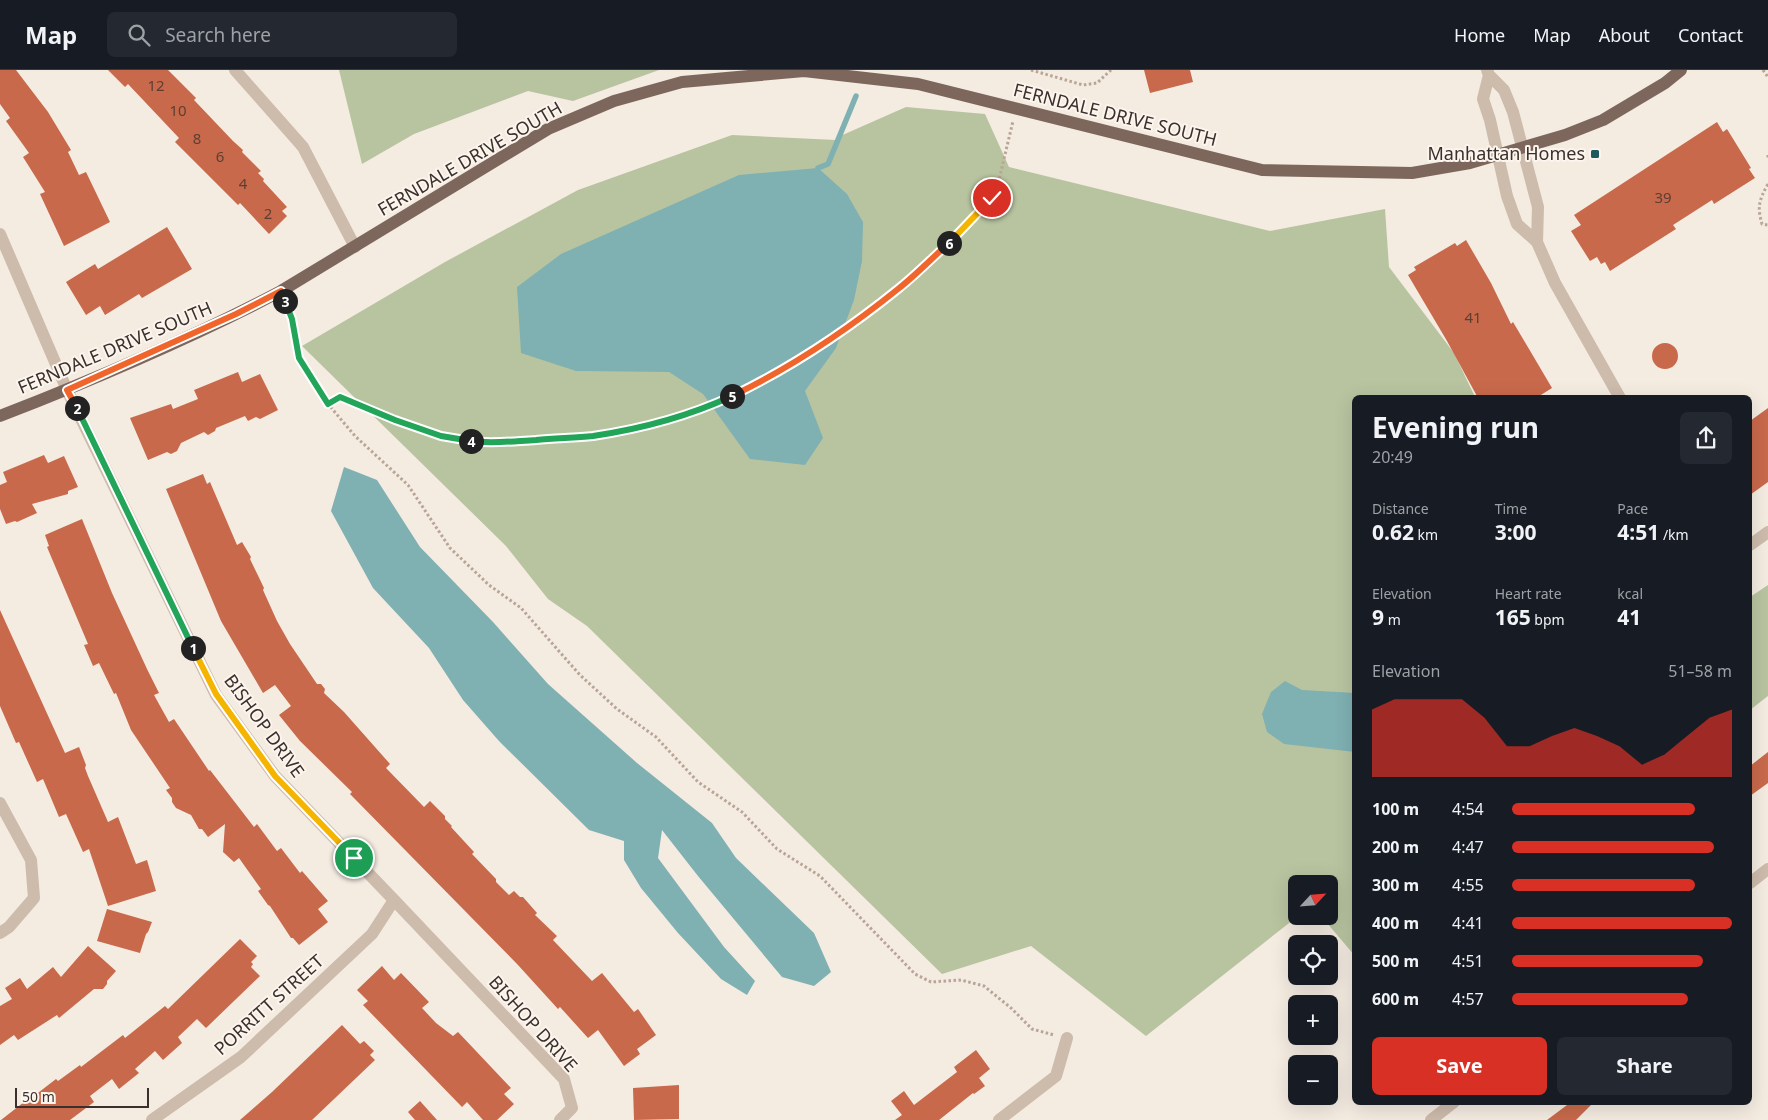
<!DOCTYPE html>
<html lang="en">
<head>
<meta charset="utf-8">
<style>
	:root { --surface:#171b24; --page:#242831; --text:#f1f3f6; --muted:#9ea1a6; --line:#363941; --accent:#d93025 }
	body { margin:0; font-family:"Noto Sans",sans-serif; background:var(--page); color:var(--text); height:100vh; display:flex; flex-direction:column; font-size:19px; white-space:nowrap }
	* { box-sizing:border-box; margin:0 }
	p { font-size:16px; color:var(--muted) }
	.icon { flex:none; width:28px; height:28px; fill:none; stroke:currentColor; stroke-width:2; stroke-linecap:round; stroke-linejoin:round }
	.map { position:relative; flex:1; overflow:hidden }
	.drawer { position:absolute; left:1352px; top:325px; width:400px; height:710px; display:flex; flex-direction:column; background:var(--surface); border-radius:8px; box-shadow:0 5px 20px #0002 }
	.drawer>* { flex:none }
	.needle { width:32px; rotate:64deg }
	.tools { position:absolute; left:1288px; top:805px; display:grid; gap:10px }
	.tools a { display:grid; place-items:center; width:50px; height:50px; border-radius:8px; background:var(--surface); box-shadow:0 5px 20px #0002; font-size:25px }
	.scale { position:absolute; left:15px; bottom:12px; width:134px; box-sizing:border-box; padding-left:5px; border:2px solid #3b302b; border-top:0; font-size:14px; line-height:18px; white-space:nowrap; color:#3b302b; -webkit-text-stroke:4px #fbf5ee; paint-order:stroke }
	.pin { position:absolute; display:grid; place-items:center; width:42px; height:42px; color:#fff; margin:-21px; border:2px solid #fff; border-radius:50%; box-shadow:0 1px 5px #0007 }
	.km { position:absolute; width:25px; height:25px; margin:-12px; border-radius:50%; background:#222; color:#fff; font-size:14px; line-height:25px; text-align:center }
	.round { display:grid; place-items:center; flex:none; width:52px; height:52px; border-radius:8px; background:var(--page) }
	.headline { display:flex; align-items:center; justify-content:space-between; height:85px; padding:0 20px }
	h1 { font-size:28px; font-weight:700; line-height:38px }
	.figures { display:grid; grid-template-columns:repeat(3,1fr); gap:8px; height:85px; padding:5px 20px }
	.figures div { display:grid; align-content:center }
	.figures b { font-size:21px; font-weight:700 }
	.figures small { font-size:14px; font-weight:400 }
	.figures p { font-size:14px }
	.chart { height:140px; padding:10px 20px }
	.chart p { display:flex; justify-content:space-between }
	.chart svg { width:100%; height:90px; margin-top:5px; fill:var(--accent); opacity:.7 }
	.button { display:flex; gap:10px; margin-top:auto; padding:10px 20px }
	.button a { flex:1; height:58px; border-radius:8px; background:var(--accent); color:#fff; font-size:20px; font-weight:700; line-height:58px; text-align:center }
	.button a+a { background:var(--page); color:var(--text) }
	ul { padding:0 20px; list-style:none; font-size:16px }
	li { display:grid; grid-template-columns:80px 60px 1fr; align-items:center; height:38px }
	li i { height:12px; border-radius:6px; background:var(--accent) }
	header { display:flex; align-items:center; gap:30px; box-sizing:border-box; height:70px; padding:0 25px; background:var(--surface); border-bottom:1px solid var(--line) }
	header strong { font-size:24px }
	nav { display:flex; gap:28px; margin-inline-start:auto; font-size:18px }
	.search { width:350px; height:45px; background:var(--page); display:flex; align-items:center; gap:12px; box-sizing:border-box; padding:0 18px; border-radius:8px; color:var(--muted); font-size:19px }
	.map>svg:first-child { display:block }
	.green { fill:#b8c4a0 }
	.water { fill:#7fb0b2 }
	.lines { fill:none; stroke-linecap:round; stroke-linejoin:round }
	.stream { stroke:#7fb0b2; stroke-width:5.5 }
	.building { fill:#c8694b }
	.path { stroke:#b9a596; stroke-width:3; stroke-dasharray:2.5 2.5; stroke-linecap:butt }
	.minor { stroke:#cdbbac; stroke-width:12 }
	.major { stroke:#7d675c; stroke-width:12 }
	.split-1-casing { stroke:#fff; stroke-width:10 }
	.split-2-casing { stroke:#fff; stroke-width:10 }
	.split-3-casing { stroke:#fff; stroke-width:10 }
	.split-4-casing { stroke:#fff; stroke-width:10 }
	.split-5-casing { stroke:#fff; stroke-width:10 }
	.split-6-casing { stroke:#fff; stroke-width:10 }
	.split-7-casing { stroke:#fff; stroke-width:10 }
	.split-1 { stroke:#f5b400; stroke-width:6 }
	.split-2 { stroke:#22a559; stroke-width:6 }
	.split-3 { stroke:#f0652b; stroke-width:6 }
	.split-4 { stroke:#22a559; stroke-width:6 }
	.split-5 { stroke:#22a559; stroke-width:6 }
	.split-6 { stroke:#f0652b; stroke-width:6 }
	.split-7 { stroke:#f5b400; stroke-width:6 }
	.poi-dot { fill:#1f5a5e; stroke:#fbf5ee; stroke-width:2 }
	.labels { text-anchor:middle; stroke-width:4; stroke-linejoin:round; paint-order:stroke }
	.number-label { font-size:15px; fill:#5e3e33 }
	.street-label { font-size:18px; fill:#3b302b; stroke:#fbf5ee }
	.poi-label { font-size:18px; fill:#3b302b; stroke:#fbf5ee; text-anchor:end }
</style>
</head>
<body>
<header>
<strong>Map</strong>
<div class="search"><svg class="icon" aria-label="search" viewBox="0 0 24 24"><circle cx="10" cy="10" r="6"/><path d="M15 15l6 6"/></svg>Search here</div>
<nav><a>Home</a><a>Map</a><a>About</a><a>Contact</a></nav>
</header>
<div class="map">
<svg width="1768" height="1050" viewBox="0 0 1768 1050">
	<rect width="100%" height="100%" fill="#f4ebe1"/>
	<!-- green -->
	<path class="green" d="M 339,0 L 659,0 L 573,31 L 528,21 L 414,64 L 362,94 Z
		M 906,37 L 985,44 L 1009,97 L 1270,161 L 1385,139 L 1389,197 L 1454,283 L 1475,327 L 1355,328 L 1355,886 L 1321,846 L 1329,846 L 1329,814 L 1296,814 L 1296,846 L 1298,846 L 1146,966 L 1031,876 L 942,904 L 587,556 L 548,529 L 506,476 L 302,276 L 445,192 L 578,120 L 732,65 L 836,70 L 838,67 Z
		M 1768,515 L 1768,626 L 1750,640 L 1750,527 Z"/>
	<!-- water -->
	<path class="water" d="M 818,98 L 847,124 L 863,152 L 862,191 L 854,230 L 836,278 L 805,321 L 823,368 L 805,395 L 750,389 L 703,324 L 669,302 L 576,301 L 521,283 L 517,217 L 561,184 L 739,105 Z
		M 344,397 L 377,410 L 420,477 L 493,552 L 548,614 L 637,693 L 712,753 L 736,788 L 814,863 L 831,902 L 814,916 L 782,907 L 698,806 L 662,760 L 658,788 L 724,877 L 755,911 L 747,925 L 721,909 L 678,863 L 641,818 L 624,790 L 624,771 L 589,760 L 499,671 L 463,630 L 429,578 L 373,518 L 331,441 Z
		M 1285,611 L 1302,620 L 1355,623 L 1355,682 L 1284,674 L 1267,662 L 1262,644 L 1271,622 Z"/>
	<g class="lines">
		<!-- stream -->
		<path class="stream" d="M 818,98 L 828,94 L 856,26"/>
	</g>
	<!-- building -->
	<path class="building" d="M 0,0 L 16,0 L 48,42 L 71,80 L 68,82 L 79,105 L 86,102 L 110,152 L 64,176 L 40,124 L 45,122 L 23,87 L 29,83 L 6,51 L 10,48 L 0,34 Z
		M 108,0 L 168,0 L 196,28 L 194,30 L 233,71 L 243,80 L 242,82 L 261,101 L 258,103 L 264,109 L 263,111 L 287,137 L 282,141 L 287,146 L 269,164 L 240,133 L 238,135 L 175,72 L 179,68 L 128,14 L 125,17 Z
		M 1144,0 L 1190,0 L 1193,12 L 1150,23 Z
		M 1717,52 L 1723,62 L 1727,59 L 1751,98 L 1749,99 L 1755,108 L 1714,134 L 1712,130 L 1673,155 L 1676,159 L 1610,201 L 1605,192 L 1601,194 L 1597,187 L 1590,191 L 1571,161 L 1581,155 L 1574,145 Z
		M 167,157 L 192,199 L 142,228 L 139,224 L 105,245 L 100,236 L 86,245 L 66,212 L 95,194 L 98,199 Z
		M 1466,170 L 1491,213 L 1511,254 L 1513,252 L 1552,318 L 1536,328 L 1478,328 L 1447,271 L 1408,205 L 1416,200 L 1414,197 L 1455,173 L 1457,176 Z
		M1652 286a13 13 0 1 1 26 0a13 13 0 1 1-26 0Z
		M 238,302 L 242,312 L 260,304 L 278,340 L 260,349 L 256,347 L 248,351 L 245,346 L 216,358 L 215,361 L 208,365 L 204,362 L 181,373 L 177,381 L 171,384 L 167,382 L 148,390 L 130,348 L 171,334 L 173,339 L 198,329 L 194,320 Z
		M 1768,338 L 1768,412 L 1750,425 L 1750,351 Z
		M 44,385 L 48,393 L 64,386 L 78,417 L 68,421 L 68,424 L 32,434 L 37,443 L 17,452 L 15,451 L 6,454 L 0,439 L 0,415 L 7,412 L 3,402 Z
		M 203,404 L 207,414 L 210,412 L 237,475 L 242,472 L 251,487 L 250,489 L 264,518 L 263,520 L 277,551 L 290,574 L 317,614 L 321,614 L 325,619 L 324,623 L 344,642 L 390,694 L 386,698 L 424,737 L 430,731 L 445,746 L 445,749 L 452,756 L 451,757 L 474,782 L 472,784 L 496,809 L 496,812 L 509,825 L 514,821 L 520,827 L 523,827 L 537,843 L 535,845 L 557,866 L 553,870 L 592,911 L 602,903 L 634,942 L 638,939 L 656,965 L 637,979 L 640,984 L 624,996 L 598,960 L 588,968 L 560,937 L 558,939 L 518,895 L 350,724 L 352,722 L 300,671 L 279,645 L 291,636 L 275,615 L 263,623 L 221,551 L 166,419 Z
		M 82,449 L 112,523 L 147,599 L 159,623 L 154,625 L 169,652 L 174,649 L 209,701 L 210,700 L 254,757 L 257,754 L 277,781 L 281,778 L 300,803 L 302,801 L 328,831 L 318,839 L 328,852 L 299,875 L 293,868 L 291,868 L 270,836 L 268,835 L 258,821 L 261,819 L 239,788 L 234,792 L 223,782 L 225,754 L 208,767 L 202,759 L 199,759 L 191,745 L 176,738 L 172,732 L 172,728 L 166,720 L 170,718 L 131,660 L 116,623 L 114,624 L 99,593 L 93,596 L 84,575 L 88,574 L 47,477 L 49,476 L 45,465 Z
		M 0,540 L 65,683 L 79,677 L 86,695 L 85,698 L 88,706 L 108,752 L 118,747 L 136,794 L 147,790 L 156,821 L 108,836 L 89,779 L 83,782 L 66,744 L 59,747 L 43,709 L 37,712 L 19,672 L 16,673 L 0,636 Z
		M 1768,682 L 1768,713 L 1750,726 L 1750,696 Z
		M 107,839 L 152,852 L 148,862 L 146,864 L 140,883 L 97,871 Z
		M 240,869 L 257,886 L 251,892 L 253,894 L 251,897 L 260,906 L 206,958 L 197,949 L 178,967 L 182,973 L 163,990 L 155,981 L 135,999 L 139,1003 L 119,1019 L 112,1009 L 90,1026 L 94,1032 L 70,1050 L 1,1050 L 33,1025 L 34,1026 L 56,1009 L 58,1011 L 80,995 L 81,997 L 123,965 L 125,968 L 165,936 L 168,939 Z
		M 88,876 L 116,901 L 107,911 L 107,914 L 103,919 L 94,919 L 59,948 L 57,945 L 18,970 L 14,965 L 0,975 L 0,936 L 12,929 L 5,918 L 20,908 L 27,919 L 53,897 L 61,907 Z
		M 382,896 L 394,910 L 401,903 L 429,932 L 422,938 L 436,953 L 453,966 L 458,962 L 511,1018 L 504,1024 L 514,1034 L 497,1050 L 483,1050 L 467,1032 L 462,1037 L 363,935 L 368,931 L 357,920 Z
		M 342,955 L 360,974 L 364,971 L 374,981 L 370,985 L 375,990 L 312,1050 L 240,1050 L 272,1022 Z
		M 976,980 L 990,999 L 979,1008 L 985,1016 L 974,1024 L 973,1023 L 939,1050 L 895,1050 L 902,1045 L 891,1031 L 904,1021 L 914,1035 L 957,1002 L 954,997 Z
		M 679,1015 L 679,1049 L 634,1050 L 633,1018 Z
		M 420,1031 L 437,1050 L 415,1050 L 408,1042 Z
		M 1571,1032 L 1594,1032 L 1576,1050 L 1547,1050 Z"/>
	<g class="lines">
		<!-- path -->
		<path class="path" d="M 1031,0 L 1083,15 L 1097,13 L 1111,0
			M 1763,0 L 1768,7
			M 1768,85 L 1768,90
			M 1768,114 C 1759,130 1757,137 1762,154 L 1768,155
			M 286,233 L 292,249 L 299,288 L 328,334 L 355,366 L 408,415 L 450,478 L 489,515 L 521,538 L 580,605 L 617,639 L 656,667 L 698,712 L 742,742 L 777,779 L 820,806 L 915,904 L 931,912 L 961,910 L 984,916 L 1011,938 L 1032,959 L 1054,965
			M 328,334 L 340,327 L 395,351 L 441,366 L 478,372 L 591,366 L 631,359 L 710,336 L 775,304 L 814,281 L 853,254 L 900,217 L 955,168 L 992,128 L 998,114 L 1013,51"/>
		<!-- minor -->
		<path class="minor" d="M 235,0 L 303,77 L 355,177
			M 1487,0 L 1489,5 L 1504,20 L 1513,42 L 1538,137 L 1537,172
			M 1489,5 L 1483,29 L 1490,50 L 1507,126 L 1517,154 L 1537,172 L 1555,213 L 1620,328
			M 0,164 L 67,320 L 216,625 L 275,706 L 394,830 L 564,1009 L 572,1038 L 560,1050
			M 1750,475 L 1768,462
			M 0,733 L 31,790 L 34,828 L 9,857 L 0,863
			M 1750,813 L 1768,799
			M 152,1050 L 241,987 L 372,864 L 394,830
			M 999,1050 L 1056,1006 L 1067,968
			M 1431,1050 L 1454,1032"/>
		<!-- major -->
		<path class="major" d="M 0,346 C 95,309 190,269 281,221 L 548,59 L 614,31 L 682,12 L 804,1 L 918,14 L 1262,100 L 1412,103 L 1470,93 L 1565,65 L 1603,50 L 1665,13 L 1681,0"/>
	</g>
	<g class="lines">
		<!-- split-1 casing -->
		<g class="split-1-casing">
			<path id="split-1" d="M 193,578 L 216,624 L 275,706 L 354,788"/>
		</g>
		<!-- split-2 casing -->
		<g class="split-2-casing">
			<path id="split-2" d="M 77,338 L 193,578"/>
		</g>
		<!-- split-3 casing -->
		<g class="split-3-casing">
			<path id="split-3" d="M 77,338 L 67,320 L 236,244 L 281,221 L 285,231"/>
		</g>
		<!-- split-4 casing -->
		<g class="split-4-casing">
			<path id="split-4" d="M 285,231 L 292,249 L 299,288 L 328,334 L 340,327 L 395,350 L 441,366 L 471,371"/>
		</g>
		<!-- split-5 casing -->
		<g class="split-5-casing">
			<path id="split-5" d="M 471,371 C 492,374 515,371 536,370 C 555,368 574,368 593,366 C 640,359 689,346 732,326"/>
		</g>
		<!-- split-6 casing -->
		<g class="split-6-casing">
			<path id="split-6" d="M 732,326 C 792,297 846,261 898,219 C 916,205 932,188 949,173"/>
		</g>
		<!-- split-7 casing -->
		<g class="split-7-casing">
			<path id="split-7" d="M 949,173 L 992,128"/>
		</g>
		<!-- split-1 -->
		<use href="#split-1" class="split-1"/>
		<!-- split-2 -->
		<use href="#split-2" class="split-2"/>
		<!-- split-3 -->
		<use href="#split-3" class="split-3"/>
		<!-- split-4 -->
		<use href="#split-4" class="split-4"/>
		<!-- split-5 -->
		<use href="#split-5" class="split-5"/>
		<!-- split-6 -->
		<use href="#split-6" class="split-6"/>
		<!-- split-7 -->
		<use href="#split-7" class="split-7"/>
	</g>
	<!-- markers -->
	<rect class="poi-dot" x="1590" y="79" width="10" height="10" rx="2.5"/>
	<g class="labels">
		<!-- number labels -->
		<g class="number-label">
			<text x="156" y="21">12</text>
			<text x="178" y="46">10</text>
			<text x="197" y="74">8</text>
			<text x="220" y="92">6</text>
			<text x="243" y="119">4</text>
			<text x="1663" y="133">39</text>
			<text x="268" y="149">2</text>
			<text x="1473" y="253">41</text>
		</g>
		<!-- street labels -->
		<g class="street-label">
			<text transform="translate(1115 45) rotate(14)" y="6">FERNDALE DRIVE SOUTH</text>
			<text transform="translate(470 89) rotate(-30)" y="6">FERNDALE DRIVE SOUTH</text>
			<text transform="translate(115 278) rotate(-23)" y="6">FERNDALE DRIVE SOUTH</text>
			<text transform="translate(264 656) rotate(54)" y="6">BISHOP DRIVE</text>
			<text transform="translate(269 935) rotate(-42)" y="6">PORRITT STREET</text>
			<text transform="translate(533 954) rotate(48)" y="6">BISHOP DRIVE</text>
		</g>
		<!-- poi labels -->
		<g class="poi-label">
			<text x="1585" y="90">Manhattan Homes</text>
		</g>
	</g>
</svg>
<div class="tools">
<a><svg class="needle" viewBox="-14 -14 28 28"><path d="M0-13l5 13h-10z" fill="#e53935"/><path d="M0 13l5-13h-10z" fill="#9ea1a6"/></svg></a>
<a><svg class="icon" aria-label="locate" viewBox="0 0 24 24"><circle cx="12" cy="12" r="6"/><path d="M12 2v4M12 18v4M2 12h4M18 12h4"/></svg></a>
<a>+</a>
<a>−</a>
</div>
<div class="scale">50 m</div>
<div class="pin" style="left:354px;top:788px;background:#1e9e55"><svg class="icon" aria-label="arrive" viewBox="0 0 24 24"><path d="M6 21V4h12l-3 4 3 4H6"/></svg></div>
<div class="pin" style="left:992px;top:128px;background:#d93025"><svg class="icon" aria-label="check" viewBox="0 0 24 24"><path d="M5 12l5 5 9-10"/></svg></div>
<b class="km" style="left:193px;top:578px">1</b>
<b class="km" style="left:77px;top:338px">2</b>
<b class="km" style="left:285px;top:231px">3</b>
<b class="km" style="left:471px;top:371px">4</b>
<b class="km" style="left:732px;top:326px">5</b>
<b class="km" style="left:949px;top:173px">6</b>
<section class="drawer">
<div class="headline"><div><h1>Evening run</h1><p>20:49</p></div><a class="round"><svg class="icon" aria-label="share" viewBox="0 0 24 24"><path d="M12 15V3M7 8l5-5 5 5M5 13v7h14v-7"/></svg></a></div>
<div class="figures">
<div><p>Distance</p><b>0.62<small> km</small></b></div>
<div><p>Time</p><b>3:00</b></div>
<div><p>Pace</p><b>4:51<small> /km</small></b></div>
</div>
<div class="figures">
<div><p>Elevation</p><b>9<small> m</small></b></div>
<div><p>Heart rate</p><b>165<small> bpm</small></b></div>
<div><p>kcal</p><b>41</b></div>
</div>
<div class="chart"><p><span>Elevation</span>51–58 m</p>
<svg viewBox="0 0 160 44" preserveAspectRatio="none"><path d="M0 44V11L10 6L20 6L30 6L40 6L50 15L60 29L70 29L80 24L90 20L100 24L110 29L120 38L130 33L140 24L150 15L160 11V44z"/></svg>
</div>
<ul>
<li><b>100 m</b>4:54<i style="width:83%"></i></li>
<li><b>200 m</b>4:47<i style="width:92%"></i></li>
<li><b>300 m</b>4:55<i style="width:83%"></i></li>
<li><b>400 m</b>4:41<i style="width:100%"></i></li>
<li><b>500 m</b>4:51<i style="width:87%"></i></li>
<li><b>600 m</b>4:57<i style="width:80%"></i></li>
</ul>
<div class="button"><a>Save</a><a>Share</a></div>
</section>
</div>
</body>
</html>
